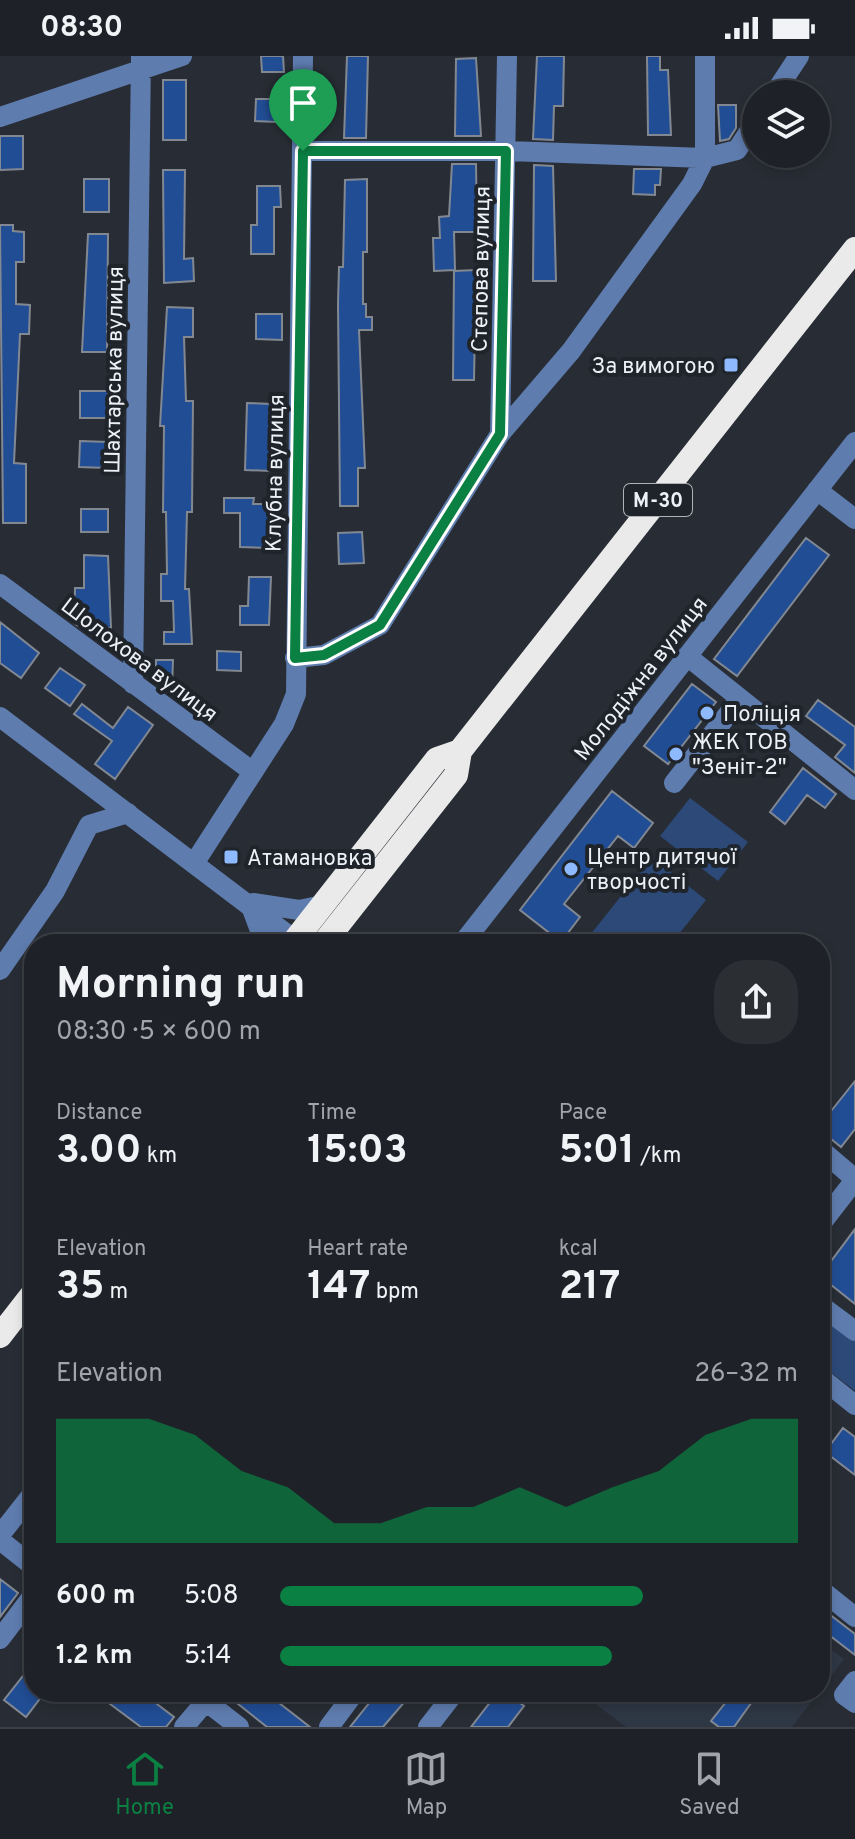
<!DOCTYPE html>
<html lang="en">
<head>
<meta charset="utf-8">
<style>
	:root { --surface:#1e2228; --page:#2b2f34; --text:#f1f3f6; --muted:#a1a4a8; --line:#3c3f45; --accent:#0b8043 }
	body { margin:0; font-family:Overpass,sans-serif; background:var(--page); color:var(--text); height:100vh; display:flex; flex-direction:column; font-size:30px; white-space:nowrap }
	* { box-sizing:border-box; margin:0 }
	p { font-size:26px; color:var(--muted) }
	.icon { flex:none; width:44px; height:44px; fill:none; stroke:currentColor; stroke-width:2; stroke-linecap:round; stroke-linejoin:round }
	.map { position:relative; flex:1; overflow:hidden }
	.details { position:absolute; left:24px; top:878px; width:806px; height:768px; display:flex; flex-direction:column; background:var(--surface); border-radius:32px; box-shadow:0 4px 12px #0003,0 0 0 2px var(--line) }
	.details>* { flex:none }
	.buttons { position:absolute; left:742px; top:24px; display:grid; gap:16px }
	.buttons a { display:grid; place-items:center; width:88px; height:88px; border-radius:50%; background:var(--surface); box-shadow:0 4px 12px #0003,0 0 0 2px var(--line); font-size:40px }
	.pin { position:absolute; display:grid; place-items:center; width:68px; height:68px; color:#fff; margin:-82px -34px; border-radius:50% 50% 50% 0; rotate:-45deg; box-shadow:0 0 8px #0007 }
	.pin .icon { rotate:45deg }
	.round { display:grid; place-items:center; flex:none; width:84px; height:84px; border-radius:32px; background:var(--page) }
	.summary { display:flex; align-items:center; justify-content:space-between; height:136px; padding:0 32px }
	h1 { font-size:44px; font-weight:700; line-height:60px }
	.figures { display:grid; grid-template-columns:repeat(3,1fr); gap:12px; height:136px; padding:8px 32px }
	.figures div { display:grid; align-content:center }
	.figures b { font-size:40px; font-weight:700 }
	.figures small { font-size:22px; font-weight:400 }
	.figures p { font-size:22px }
	.chart { height:224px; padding:16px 32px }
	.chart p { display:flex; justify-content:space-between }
	.chart svg { width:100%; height:144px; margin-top:8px; fill:var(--accent); opacity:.7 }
	ul { padding:0 32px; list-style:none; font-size:26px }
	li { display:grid; grid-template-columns:128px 96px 1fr; align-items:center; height:60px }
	li i { height:20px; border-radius:10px; background:var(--accent) }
	.status { display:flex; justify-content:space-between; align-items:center; height:56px; padding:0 40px; background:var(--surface); direction:ltr }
	.status svg { height:22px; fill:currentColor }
	.tabs { display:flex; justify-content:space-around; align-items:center; height:112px; border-top:2px solid var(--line); background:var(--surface); font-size:22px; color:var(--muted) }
	.tabs a { display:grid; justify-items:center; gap:4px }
	.tabs .active { color:var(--accent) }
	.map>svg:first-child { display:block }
	.built { fill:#2e3744 }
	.green { fill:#2c4978 }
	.building { fill:#214d94; stroke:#828892; stroke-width:2 }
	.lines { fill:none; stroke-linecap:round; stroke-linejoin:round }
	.minor { stroke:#5e7cae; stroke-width:20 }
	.highway { stroke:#eaeaea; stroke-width:24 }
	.route-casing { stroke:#fff; stroke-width:16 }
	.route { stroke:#0b8043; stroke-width:10 }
	.poi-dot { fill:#8eb9fd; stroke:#1f242b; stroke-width:3 }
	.labels { text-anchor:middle; stroke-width:8; stroke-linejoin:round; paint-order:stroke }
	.shield { fill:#1f242b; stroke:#afb3b8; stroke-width:2 }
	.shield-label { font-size:20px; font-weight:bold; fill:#edf0f5 }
	.street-label { font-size:22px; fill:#edf0f5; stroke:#1f242b }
	.poi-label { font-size:22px; fill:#edf0f5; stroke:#1f242b; text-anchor:start }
</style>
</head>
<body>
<div class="status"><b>08:30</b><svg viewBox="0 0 49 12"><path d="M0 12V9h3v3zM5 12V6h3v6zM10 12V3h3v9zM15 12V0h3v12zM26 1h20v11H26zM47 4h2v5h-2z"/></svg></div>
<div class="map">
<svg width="855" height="1671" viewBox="0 0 855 1671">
	<rect width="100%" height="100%" fill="#282d35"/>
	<!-- built -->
	<path class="built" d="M 820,1585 L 844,1603 L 820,1635 Z
		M 602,1636 L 819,1636 L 792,1671 L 626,1671 L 594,1647 Z"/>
	<!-- green -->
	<path class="green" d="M 690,742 L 748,786 L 718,825 L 660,780 Z
		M 652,801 L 706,844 L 671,888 L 583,888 Z
		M 820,1258 L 855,1285 L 855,1335 L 820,1308 Z"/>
	<!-- building -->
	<path class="building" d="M 261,0 L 283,0 L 284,16 L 262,16 Z
		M 347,0 L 368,0 L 366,82 L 344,82 Z
		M 537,0 L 564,0 L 563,50 L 554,50 L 553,84 L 533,83 Z
		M 647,0 L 660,0 L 660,14 L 668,14 L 671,79 L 648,79 Z
		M 476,2 L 481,80 L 455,80 L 456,3 Z
		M 163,24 L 186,24 L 186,84 L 163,84 Z
		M 256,43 L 277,43 L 276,66 L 255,65 Z
		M 718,49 L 736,49 L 736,72 L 729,83 L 720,85 Z
		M 0,80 L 23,80 L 23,113 L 0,114 Z
		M 452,108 L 476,108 L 477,176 L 454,176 L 455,214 L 434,215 L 433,182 L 440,182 L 439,161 L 449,160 Z
		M 534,109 L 553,110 L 556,225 L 533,225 Z
		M 634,113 L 661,113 L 660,129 L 655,129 L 655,139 L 633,138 Z
		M 163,114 L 185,114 L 184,203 L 193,202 L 194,225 L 164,227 Z
		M 84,123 L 109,123 L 109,156 L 84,156 Z
		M 367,123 L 367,196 L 363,196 L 363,248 L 366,248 L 366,261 L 372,261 L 372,274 L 359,274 L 365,412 L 358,412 L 358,450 L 340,450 L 338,248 L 339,211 L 343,211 L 345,124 Z
		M 257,130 L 280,130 L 281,151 L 274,151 L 274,198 L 251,198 L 251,169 L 257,169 Z
		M 0,169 L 13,169 L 13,175 L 24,176 L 24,206 L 16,206 L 16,248 L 30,249 L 29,278 L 20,278 L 14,407 L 26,408 L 26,467 L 3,467 Z
		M 88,178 L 108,178 L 107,296 L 82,296 Z
		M 476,214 L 474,324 L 453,324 L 454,215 Z
		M 167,251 L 193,252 L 193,281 L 184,281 L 186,345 L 193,345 L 192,456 L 187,456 L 185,533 L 189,533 L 192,588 L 164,588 L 164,576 L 174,576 L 173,545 L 161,545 L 161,518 L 167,518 L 166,456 L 163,456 L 164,370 L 160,370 Z
		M 256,258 L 282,258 L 282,284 L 256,283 Z
		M 80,335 L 108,335 L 108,362 L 80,362 Z
		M 247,347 L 272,348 L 270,415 L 245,414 Z
		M 80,385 L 108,386 L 107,412 L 79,411 Z
		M 224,442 L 254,442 L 253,448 L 270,448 L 270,492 L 240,491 L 240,457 L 224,457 Z
		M 81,453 L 108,453 L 108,476 L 81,476 Z
		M 362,476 L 364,507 L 339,508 L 338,477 Z
		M 806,482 L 829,499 L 737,620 L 714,603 Z
		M 84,499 L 108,500 L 111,572 L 81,572 L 74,567 L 75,532 L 84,532 Z
		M 249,521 L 271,521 L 269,569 L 240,569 L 240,550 L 248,550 Z
		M 0,566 L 39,597 L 21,622 L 0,607 Z
		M 217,595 L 241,596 L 241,615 L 217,614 Z
		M 156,604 L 173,604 L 172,632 L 156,628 Z
		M 60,612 L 85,629 L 70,650 L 45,632 Z
		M 692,628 L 716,646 L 668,708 L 644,690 Z
		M 818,644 L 855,671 L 855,717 L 835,701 L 845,689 L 806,660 Z
		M 82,648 L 113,672 L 128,651 L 153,669 L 115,723 L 95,708 L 112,685 L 74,658 Z
		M 803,712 L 836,738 L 825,752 L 807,739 L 785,768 L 770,756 Z
		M 612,735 L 653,767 L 634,792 L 618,780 L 564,848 L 580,861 L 561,886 L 520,854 Z
		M 855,1025 L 855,1073 L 841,1091 L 820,1074 L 820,1069 Z
		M 855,1173 L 855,1248 L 820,1220 Z
		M 843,1372 L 855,1381 L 855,1419 L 825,1396 Z
		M 0,1523 L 18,1537 L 0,1561 Z
		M 820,1551 L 855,1578 L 855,1599 L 820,1572 Z
		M 34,1606 L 34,1636 L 45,1636 L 26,1661 L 4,1644 Z
		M 94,1636 L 141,1636 L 174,1661 L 166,1671 L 141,1671 Z
		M 223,1636 L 265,1636 L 310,1671 L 267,1671 Z
		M 378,1636 L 413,1636 L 383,1671 L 350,1671 Z
		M 498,1636 L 505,1636 L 524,1650 L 508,1671 L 471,1671 Z
		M 712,1636 L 759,1636 L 734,1671 L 719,1671 L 711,1665 L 726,1646 Z"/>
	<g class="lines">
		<!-- minor -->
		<path class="minor" d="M 774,38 L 799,0
			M 0,61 L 182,0
			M 303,95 L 506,95 L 705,102 L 705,0
			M 500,378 L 507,0
			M 817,434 L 855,463
			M 0,528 L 253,716
			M 687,600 L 855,734
			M 295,602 L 324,599 L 380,569 L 500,378 L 571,295 L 692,128 L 705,102 L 737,94 L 756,65
			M 133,628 L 141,0
			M 0,661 L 300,888
			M 674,727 L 740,643
			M 195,806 L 284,668 L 296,638 L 303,0
			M 253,847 L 299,854 L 323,849
			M 252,853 L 265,888
			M 462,888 L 855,386
			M 0,914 L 55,835 L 89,769 L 128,757
			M 820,1093 L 855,1123
			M 820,1169 L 855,1124
			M 820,1249 L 855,1275
			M 820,1321 L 855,1349
			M 0,1479 L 34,1436
			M 0,1484 L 34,1511
			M 820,1533 L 855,1561
			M 0,1583 L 34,1538
			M 855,1625 L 844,1639 L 855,1647
			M 194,1636 L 239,1671
			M 184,1671 L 206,1645
			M 329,1671 L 355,1636
			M 428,1671 L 455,1636"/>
		<!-- highway -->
		<path class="highway" d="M 292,888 L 437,703 L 460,695
			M 323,888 L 456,719 L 460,695 L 855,193
			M 0,1280 L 34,1236"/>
	</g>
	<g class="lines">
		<!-- route casing -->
		<g class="route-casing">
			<path id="route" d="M 303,95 L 506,95 L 500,378 L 380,569 L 324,599 L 295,602 Z"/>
		</g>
		<!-- route -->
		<use href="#route" class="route"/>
	</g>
	<!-- markers -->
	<g class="poi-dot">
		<rect x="723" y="301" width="16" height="16" rx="4"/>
		<circle cx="707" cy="657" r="8"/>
		<circle cx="676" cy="698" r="8"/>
		<rect x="223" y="793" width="16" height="16" rx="4"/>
		<circle cx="571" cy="813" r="8"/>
	</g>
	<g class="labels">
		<!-- shield labels -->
		<rect class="shield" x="624" y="428" width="68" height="32" rx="6"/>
		<g class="shield-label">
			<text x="658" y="451">М-30</text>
		</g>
		<!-- street labels -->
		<g class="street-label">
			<text transform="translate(480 213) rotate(-89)" y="8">Степова вулиця</text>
			<text transform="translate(113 314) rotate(-89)" y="8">Шахтарська вулиця</text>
			<text transform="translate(274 417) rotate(-89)" y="8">Клубна вулиця</text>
			<text transform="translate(140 603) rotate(37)" y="8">Шолохова вулиця</text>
			<text transform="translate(640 622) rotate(-52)" y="8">Молодіжна вулиця</text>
		</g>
		<!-- poi labels -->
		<g class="poi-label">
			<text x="715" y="317" text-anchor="end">За вимогою</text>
			<text x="723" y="665">Поліція</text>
			<text x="692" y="693">ЖЕК ТОВ<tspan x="692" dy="25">"Зеніт-2"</tspan></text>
			<text x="587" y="808">Центр дитячої<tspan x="587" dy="25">творчості</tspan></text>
			<text x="247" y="809">Атамановка</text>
		</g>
	</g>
</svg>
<div class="buttons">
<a><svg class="icon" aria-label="layers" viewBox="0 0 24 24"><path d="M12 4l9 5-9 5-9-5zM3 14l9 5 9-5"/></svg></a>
</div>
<div class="pin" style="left:303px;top:95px;background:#1e9e55"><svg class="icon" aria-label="arrive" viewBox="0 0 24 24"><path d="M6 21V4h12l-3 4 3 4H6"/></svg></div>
<section class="details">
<div class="summary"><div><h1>Morning run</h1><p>08:30 · 5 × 600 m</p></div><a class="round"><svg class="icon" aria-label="share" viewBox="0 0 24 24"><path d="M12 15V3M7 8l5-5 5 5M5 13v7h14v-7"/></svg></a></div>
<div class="figures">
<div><p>Distance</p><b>3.00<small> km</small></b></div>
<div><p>Time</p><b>15:03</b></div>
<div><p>Pace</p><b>5:01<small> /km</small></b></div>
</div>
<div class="figures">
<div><p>Elevation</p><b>35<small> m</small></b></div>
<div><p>Heart rate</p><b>147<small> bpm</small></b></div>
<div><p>kcal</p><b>217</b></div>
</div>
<div class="chart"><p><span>Elevation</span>26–32 m</p>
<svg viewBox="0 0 160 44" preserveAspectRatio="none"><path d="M0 44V6L10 6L20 6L30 11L40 22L50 27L60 38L70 38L80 33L90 33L100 27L110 33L120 27L130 22L140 11L150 6L160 6V44z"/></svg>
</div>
<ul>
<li><b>600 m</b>5:08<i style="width:70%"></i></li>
<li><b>1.2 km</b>5:14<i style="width:64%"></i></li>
</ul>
</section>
</div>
<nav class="tabs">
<a class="active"><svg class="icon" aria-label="home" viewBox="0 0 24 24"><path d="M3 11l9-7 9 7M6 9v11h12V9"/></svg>Home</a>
<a><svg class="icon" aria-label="map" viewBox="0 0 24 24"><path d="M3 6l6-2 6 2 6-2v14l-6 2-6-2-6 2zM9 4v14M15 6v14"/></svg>Map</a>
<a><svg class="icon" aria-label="saved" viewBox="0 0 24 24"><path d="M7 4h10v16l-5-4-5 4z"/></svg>Saved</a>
</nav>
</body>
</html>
